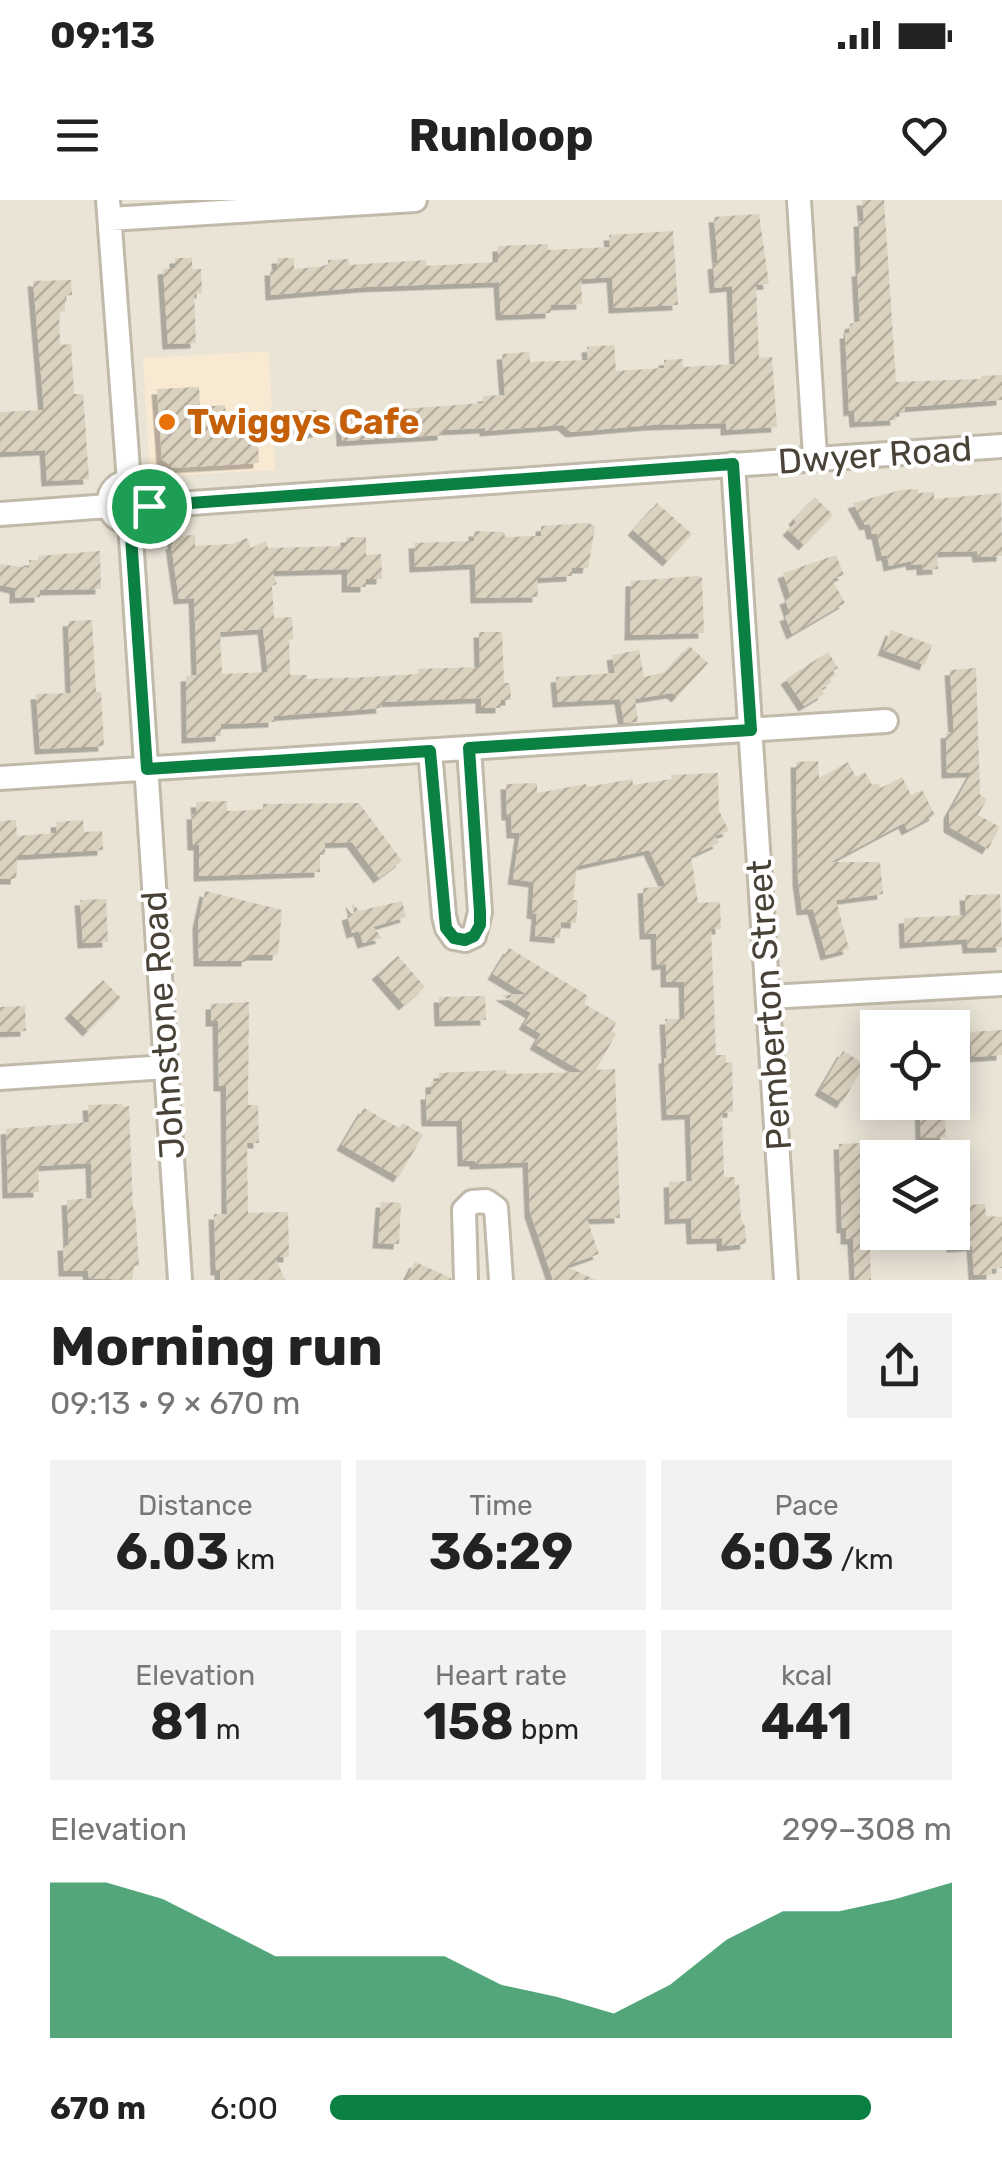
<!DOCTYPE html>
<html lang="en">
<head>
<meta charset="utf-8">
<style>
	:root { --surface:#fff; --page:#f2f2f2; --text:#222; --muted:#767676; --accent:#0b8043 }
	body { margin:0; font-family:Rubik,sans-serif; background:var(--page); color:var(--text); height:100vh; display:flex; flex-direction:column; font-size:38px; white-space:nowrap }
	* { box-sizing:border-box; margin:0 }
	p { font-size:32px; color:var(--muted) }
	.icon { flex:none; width:55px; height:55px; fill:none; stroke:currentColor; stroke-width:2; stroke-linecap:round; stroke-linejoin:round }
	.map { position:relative; height:1080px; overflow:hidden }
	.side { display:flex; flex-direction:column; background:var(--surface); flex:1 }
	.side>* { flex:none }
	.controls { position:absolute; left:860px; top:810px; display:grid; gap:20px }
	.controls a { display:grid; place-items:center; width:110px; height:110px; border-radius:0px; background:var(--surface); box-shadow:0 5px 25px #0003; font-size:50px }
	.pin { position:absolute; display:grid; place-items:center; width:85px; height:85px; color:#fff; margin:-42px; border:5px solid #fff; border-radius:50%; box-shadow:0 2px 10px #0007 }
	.round { display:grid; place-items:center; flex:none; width:105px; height:105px; border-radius:0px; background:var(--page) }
	.overview { display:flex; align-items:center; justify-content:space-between; height:170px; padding:0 50px }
	h1 { font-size:55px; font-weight:700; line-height:75px }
	.figures { display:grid; grid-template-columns:repeat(3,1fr); gap:15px; height:170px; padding:10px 50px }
	.figures div { display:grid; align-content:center; border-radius:0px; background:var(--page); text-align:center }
	.figures b { font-size:50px; font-weight:700 }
	.figures small { font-size:28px; font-weight:400 }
	.figures p { font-size:28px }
	.chart { height:280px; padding:20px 50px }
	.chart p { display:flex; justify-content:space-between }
	.chart svg { width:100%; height:180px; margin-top:10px; fill:var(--accent); opacity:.7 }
	ul { padding:0 50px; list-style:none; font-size:32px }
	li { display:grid; grid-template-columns:160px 120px 1fr; align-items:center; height:75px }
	li i { height:25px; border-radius:12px; background:var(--accent) }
	.status { display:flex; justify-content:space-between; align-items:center; height:70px; padding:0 50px; background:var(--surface); direction:ltr }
	.status svg { height:28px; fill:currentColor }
	header { display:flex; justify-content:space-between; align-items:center; height:130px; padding:0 50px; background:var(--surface); font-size:45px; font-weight:700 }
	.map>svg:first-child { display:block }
	.residential { fill:#e9e4d6; fill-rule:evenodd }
	.commercial { fill:#f8e9d2 }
	.building { fill:url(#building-hatch); fill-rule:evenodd; filter:url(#shadow) }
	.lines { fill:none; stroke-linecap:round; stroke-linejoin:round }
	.minor-casing { stroke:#c1baaa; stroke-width:28 }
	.minor { stroke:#fff; stroke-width:22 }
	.route-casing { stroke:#fff; stroke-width:20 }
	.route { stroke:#0b8043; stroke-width:12 }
	.food-dot { fill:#e8710a; stroke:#fff; stroke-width:4 }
	.labels { text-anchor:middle; stroke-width:8; stroke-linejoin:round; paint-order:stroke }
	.food-label { font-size:35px; font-weight:bold; fill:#c56008; stroke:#fff; text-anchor:start }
	.street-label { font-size:35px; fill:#494236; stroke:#fff }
</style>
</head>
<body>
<div class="status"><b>09:13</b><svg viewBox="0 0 49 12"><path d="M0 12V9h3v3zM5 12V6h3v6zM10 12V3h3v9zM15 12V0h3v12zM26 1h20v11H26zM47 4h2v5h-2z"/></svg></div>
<header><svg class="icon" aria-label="menu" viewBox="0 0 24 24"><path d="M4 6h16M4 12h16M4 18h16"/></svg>Runloop<svg class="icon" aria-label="heart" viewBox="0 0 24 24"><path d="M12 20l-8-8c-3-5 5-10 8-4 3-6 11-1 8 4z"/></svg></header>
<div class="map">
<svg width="1002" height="1080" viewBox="0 0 1002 1080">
	<defs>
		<pattern id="building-hatch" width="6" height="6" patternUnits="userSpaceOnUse" patternTransform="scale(2.5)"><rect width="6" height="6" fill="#dbd1bf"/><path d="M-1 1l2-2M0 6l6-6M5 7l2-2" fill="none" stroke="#b4ab9c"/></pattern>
		<filter id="shadow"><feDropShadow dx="-5.5" dy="5.5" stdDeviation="0" flood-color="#0004"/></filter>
	</defs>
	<rect width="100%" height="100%" fill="#f5f1e8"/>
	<!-- residential -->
	<path class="residential" d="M 0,0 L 1002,0 L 1002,1080 L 0,1080 ZM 878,828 L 952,828 L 952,902 L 878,902 ZM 878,958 L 952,958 L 952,1032 L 878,1032 Z"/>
	<!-- commercial -->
	<path class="commercial" d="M 269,151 L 275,270 L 150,277 L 143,158 Z"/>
	<!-- building -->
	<path class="building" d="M 862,0 L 884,0 L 896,182 L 981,179 L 981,176 L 1002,175 L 1002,200 L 905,207 L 905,211 L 895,212 L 896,220 L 855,222 L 854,210 L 849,211 L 845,133 L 849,133 L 850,124 L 860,121 L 857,71 L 861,71 L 859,21 L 864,21 Z
		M 759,14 L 769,84 L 756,85 L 759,158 L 772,157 L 777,227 L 726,230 L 726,223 L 652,225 L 571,232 L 563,225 L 485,231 L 485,228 L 443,230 L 443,235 L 342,241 L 341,217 L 403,215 L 403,209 L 483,203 L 483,196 L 505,195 L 502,154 L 529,152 L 530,162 L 588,160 L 587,147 L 614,145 L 616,171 L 664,168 L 664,160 L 683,159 L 683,167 L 735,164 L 732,86 L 715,88 L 713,64 L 718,63 L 714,17 Z
		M 673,31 L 678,105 L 614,108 L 612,77 L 581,79 L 582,104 L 551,105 L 551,113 L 501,115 L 499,82 L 366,87 L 271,95 L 270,70 L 278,70 L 277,58 L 294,58 L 294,69 L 328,66 L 328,60 L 349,59 L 349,65 L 426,60 L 426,66 L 498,62 L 498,46 L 548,44 L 548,50 L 610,47 L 609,35 Z
		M 175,58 L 192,58 L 192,69 L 201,69 L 202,93 L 194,94 L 196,143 L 168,144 L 163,69 L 175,68 Z
		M 71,80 L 72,95 L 65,96 L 65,111 L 59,112 L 60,145 L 71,144 L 74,194 L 83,194 L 89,279 L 47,281 L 45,250 L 0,252 L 0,212 L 44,210 L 33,81 Z
		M 199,187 L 200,207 L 225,205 L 227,224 L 257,222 L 259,263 L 173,268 L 162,259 L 157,189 Z
		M 317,210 L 318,232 L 280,236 L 278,212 Z
		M 918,289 L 918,293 L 934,292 L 934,299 L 1001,293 L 1002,356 L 978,357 L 977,351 L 937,352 L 938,369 L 922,370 L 922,364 L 912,365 L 911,361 L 889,366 L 887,355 L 882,356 L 877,334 L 872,334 L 870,324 L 865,325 L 853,303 L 901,290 Z
		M 815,297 L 833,315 L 804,345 L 788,330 L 796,322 L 794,319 Z
		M 657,303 L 692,334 L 668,361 L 633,330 Z
		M 588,323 L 595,326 L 588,368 L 572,368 L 572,376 L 537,378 L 538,397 L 476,398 L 475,364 L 415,367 L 414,343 L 474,341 L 474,331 L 504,332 L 505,337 L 541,336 L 541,326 Z
		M 195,335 L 195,346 L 232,344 L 247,338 L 251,348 L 266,341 L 268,348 L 346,346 L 346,337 L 366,337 L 366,355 L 381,354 L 382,379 L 366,379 L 366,387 L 347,387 L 347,369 L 272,371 L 277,384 L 272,386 L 274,418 L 292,417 L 293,439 L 289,440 L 290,475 L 307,475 L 307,479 L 368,477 L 418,474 L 418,469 L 480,467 L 479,432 L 502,432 L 504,483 L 510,483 L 511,500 L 501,500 L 501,508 L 481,508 L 481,498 L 381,502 L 382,508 L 274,516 L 274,522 L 221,524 L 221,536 L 187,538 L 186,476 L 197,475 L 194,398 L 179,399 L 171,344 L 173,344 L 173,336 ZM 263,429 L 268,472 L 222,474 L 220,432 Z
		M 100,351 L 101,389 L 40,390 L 40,397 L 15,398 L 15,388 L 0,385 L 0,364 L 29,368 L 29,360 L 38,360 L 38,356 Z
		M 836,355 L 844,375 L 832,379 L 845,403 L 792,434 L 785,416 L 790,414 L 785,399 L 791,397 L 783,373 Z
		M 698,376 L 702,378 L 704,433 L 630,435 L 631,381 Z
		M 92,420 L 96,492 L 101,492 L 104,546 L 40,549 L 36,494 L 71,493 L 68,421 Z
		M 891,430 L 932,445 L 925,465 L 883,450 Z
		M 689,446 L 708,463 L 677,497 L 672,493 L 635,499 L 638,522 L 624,523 L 620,499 L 558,502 L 556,477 L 615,473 L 612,455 L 639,450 L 644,477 L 666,472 Z
		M 828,452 L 838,468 L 833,471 L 836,475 L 829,479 L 832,482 L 821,489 L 824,494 L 804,506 L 786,479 Z
		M 976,468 L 980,595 L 987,599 L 978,615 L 1000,627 L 988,649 L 949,627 L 949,613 L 972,572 L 947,573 L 946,533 L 954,532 L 950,470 Z
		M 818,561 L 819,578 L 848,562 L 856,577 L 865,572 L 872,585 L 878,583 L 881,588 L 902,577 L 911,595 L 922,590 L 935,615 L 907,630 L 904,623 L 831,662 L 880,662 L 883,694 L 836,700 L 849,749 L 826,755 L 813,709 L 802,710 L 798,680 L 796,562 Z
		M 718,573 L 719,611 L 729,631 L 715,636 L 719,643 L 691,656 L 698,703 L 720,702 L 721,729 L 711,729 L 716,855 L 726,855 L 726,863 L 732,862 L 733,912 L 722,913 L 724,977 L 735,977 L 735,985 L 739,984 L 741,1020 L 745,1026 L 746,1044 L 722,1046 L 722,1038 L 692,1039 L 691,1018 L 670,1019 L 669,982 L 692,981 L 690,914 L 667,915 L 664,858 L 667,858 L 665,819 L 685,819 L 684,782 L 666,782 L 666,764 L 657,765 L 656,734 L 645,734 L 643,688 L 666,686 L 649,650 L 577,666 L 573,700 L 578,700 L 576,723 L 561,722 L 560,738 L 535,736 L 537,714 L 532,713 L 534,682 L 513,679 L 520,633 L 512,633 L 511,615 L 507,615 L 506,584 L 537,583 L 537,593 L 586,584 L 587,587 L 632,579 L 633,585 L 672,579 L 671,575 Z
		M 227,601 L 227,611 L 263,610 L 263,604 L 359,603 L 402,661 L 379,678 L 352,642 L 325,643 L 325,655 L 320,655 L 320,672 L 199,676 L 199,645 L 193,645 L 192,614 L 197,614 L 196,602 Z
		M 16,620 L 17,636 L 57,633 L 56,622 L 83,620 L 84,632 L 102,631 L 103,650 L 18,655 L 16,679 L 0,679 L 0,621 Z
		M 205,691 L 282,710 L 278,755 L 252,755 L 247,757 L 247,761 L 199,761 L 198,723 Z
		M 1000,694 L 1002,747 L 968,748 L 967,739 L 905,743 L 904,718 L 966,715 L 965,695 Z
		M 106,699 L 108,742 L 83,743 L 80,700 Z
		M 351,701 L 359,711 L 402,701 L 406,717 L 373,727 L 382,738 L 363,743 L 359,731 L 352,733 L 347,715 L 354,713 Z
		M 509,748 L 588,796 L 584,804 L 616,822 L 612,831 L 616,834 L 596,870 L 615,869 L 620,1018 L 587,1019 L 599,1054 L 565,1066 L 596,1080 L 553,1080 L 530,1012 L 528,962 L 475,964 L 475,961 L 463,961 L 462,921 L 427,921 L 426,894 L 431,894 L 431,882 L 439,881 L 439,873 L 506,870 L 506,874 L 583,872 L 535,844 L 541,834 L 524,824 L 531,813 L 501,795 L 526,794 L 493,774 Z
		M 398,756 L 425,787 L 404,805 L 377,774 Z
		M 103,780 L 121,798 L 88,831 L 70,813 Z
		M 485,796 L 486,820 L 440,821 L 439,797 Z
		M 249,802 L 248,905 L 258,905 L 259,943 L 247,943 L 248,1013 L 288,1012 L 289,1057 L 275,1057 L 285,1080 L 220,1080 L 220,1070 L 216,1070 L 214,1014 L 227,1014 L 226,886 L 219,886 L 218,821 L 211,821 L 211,804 Z
		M 25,806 L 26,831 L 0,832 L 0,807 Z
		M 1002,830 L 1002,855 L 972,857 L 970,832 Z
		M 843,851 L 865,864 L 842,903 L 820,890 Z
		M 920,902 L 944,902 L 946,937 L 921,938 Z
		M 122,904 L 123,907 L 129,906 L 133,1009 L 135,1009 L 139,1066 L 134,1066 L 132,1080 L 89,1078 L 88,1071 L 64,1071 L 63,1045 L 69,1045 L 67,1000 L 92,998 L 91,963 L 38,966 L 39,992 L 8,993 L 6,929 L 89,922 L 88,905 Z
		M 364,908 L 399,928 L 403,923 L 423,935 L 399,977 L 342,945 Z
		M 863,943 L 864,995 L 868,995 L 871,1080 L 855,1080 L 853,1039 L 846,1039 L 846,1028 L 842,1028 L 839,944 Z
		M 381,1002 L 401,1003 L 399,1044 L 378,1043 Z
		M 985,1004 L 986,1016 L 1002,1017 L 1002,1068 L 992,1069 L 992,1074 L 974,1075 L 972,1046 L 952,1047 L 952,1006 Z
		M 415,1062 L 451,1078 L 451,1080 L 406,1080 Z"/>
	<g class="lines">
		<!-- minor casing -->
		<g class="minor-casing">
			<path id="minor" d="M 108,0 L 129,282
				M 799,0 L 815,257
				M 110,19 L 415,0
				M 733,264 L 786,1080
				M109 302a20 20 0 1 1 40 0a20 20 0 1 1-40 0Z
				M 149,306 L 1002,246
				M 0,314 L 109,306
				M 130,322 L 180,1080
				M 430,551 L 444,716 L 447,728 L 454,738 L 465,740 L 474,736 L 480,712 L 469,548
				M 0,578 L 886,521
				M 769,797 L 1002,784
				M 0,878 L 166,867
				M 466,1080 L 464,1010 L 472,1002 L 486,1001 L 496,1008 L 501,1080"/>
		</g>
		<!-- minor -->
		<use href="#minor" class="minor"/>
	</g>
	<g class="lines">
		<!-- route casing -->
		<g class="route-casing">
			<path id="route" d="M 733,264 L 751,530 L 469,548 L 480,712 L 480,725 L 474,736 L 465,740 L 454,738 L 446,728 L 430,551 L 147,569 L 130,322 L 142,318 L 149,306 Z"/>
		</g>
		<!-- route -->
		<use href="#route" class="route"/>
	</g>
	<!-- markers -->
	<circle class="food-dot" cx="167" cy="222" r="10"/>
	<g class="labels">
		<!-- food labels -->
		<g class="food-label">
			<text x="187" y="234">Twiggys Cafe</text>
		</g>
		<!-- street labels -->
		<g class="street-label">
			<text transform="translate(875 255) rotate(-4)" y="12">Dwyer Road</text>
			<text transform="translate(769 805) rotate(-94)" y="12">Pemberton Street</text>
			<text transform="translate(163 825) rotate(-94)" y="12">Johnstone Road</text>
		</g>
	</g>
</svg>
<div class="controls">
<a><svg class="icon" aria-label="locate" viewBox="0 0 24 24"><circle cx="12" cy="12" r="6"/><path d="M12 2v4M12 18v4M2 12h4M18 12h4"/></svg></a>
<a><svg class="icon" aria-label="layers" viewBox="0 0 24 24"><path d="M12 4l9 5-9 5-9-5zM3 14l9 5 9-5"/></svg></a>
</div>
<div class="pin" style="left:149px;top:306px;background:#1e9e55"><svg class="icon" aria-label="arrive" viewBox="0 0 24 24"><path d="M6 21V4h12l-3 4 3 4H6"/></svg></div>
</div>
<section class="side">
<div class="overview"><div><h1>Morning run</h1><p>09:13 · 9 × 670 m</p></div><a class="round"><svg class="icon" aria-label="share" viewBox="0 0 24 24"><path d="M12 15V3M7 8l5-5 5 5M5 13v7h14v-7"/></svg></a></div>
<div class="figures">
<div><p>Distance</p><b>6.03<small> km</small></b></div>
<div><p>Time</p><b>36:29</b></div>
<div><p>Pace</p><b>6:03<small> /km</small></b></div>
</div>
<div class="figures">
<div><p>Elevation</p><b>81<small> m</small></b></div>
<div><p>Heart rate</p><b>158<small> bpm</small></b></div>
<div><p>kcal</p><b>441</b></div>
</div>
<div class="chart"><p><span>Elevation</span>299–308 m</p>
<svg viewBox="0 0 160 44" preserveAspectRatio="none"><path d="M0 44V6L10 6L20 10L30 17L40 24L50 24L60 24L70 24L80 31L90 34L100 38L110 31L120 20L130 13L140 13L150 10L160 6V44z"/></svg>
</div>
<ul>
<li><b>670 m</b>6:00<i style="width:87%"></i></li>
</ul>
</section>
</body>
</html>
